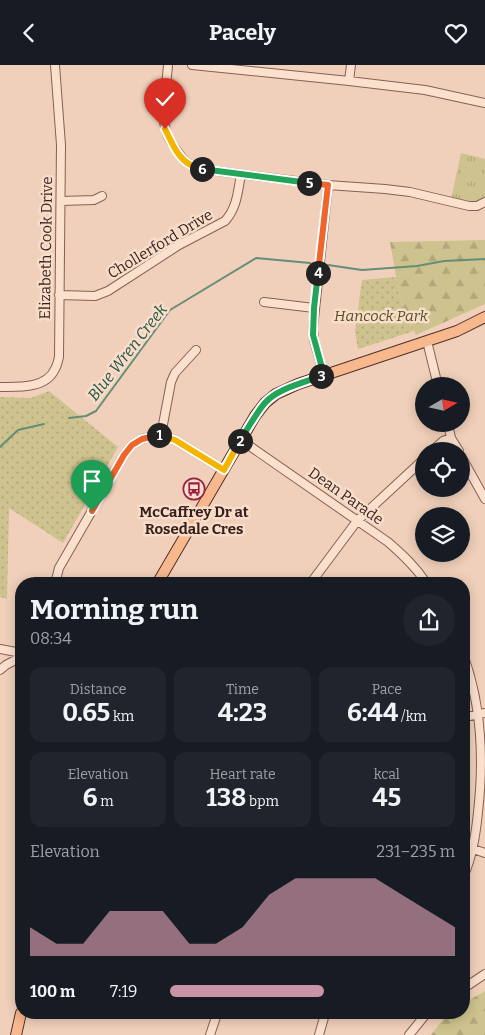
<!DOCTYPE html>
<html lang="en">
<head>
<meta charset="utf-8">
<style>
	:root { --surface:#171b24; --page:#20242c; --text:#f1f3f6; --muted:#9ea1a6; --accent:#c994a6 }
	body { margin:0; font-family:Bitter,serif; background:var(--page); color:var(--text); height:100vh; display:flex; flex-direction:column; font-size:19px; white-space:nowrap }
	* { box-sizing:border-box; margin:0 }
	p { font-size:16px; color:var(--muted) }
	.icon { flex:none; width:28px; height:28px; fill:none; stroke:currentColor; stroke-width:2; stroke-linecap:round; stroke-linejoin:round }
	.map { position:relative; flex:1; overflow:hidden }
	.panel { position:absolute; left:15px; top:512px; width:455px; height:442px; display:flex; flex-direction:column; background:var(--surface); border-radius:20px; box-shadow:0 2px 12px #0003 }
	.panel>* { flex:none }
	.needle { width:32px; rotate:81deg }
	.buttons { position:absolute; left:415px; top:312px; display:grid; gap:10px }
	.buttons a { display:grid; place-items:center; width:55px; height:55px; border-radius:50%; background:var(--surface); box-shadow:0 2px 12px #0003; font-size:25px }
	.pin { position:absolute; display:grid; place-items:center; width:42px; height:42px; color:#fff; margin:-51px -21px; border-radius:50% 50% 50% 0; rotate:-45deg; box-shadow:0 0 5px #0007 }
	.pin .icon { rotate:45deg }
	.km { position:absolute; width:25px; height:25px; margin:-12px; border-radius:50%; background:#222; color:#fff; font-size:14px; line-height:25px; text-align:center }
	.round { display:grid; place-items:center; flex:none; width:52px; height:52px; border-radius:26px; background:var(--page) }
	.summary { display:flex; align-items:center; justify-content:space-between; height:85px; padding:0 15px }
	h1 { font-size:28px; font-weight:700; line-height:38px }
	.figures { display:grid; grid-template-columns:repeat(3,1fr); gap:8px; height:85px; padding:5px 15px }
	.figures div { display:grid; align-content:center; border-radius:12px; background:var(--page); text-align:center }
	.figures b { font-size:25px; font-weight:700 }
	.figures small { font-size:14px; font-weight:400 }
	.figures p { font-size:14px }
	.chart { height:140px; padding:10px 15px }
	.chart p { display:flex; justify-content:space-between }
	.chart svg { width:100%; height:90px; margin-top:5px; fill:var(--accent); opacity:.7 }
	ul { padding:0 15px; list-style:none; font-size:16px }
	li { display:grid; grid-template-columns:80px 60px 1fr; align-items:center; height:38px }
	li i { height:12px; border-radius:6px; background:var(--accent) }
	header { display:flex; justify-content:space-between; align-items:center; height:65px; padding:0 15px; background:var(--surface); font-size:22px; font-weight:700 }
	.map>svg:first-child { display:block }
	.grass { fill:url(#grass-tufts) }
	.forest { fill:url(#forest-firs) }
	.park { fill:url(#park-dots) }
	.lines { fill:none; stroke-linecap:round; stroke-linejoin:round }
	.stream { stroke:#668d78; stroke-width:2 }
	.minor-casing { stroke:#876054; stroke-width:10 }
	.major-casing { stroke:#543029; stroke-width:12 }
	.minor { stroke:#fbe0cd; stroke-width:8 }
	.major { stroke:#f7b88e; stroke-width:10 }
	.split-1-casing { stroke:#fff; stroke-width:10 }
	.split-2-casing { stroke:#fff; stroke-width:10 }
	.split-3-casing { stroke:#fff; stroke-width:10 }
	.split-4-casing { stroke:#fff; stroke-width:10 }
	.split-5-casing { stroke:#fff; stroke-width:10 }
	.split-6-casing { stroke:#fff; stroke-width:10 }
	.split-7-casing { stroke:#fff; stroke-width:10 }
	.split-1 { stroke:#f0652b; stroke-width:6 }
	.split-2 { stroke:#f5b400; stroke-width:6 }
	.split-3 { stroke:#22a559; stroke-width:6 }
	.split-4 { stroke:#22a559; stroke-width:6 }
	.split-5 { stroke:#f0652b; stroke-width:6 }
	.split-6 { stroke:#22a559; stroke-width:6 }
	.split-7 { stroke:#f5b400; stroke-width:6 }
	.labels { text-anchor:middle; stroke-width:5; stroke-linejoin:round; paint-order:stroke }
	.street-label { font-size:15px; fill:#351f1a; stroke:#f7ddca }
	.park-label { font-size:15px; font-style:italic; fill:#53511f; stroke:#f7ddca }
	.poi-label { font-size:15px; font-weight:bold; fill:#351f1a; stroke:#f7ddca }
	.water-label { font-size:16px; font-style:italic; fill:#285646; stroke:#f7ddca }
</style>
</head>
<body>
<header><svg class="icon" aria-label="back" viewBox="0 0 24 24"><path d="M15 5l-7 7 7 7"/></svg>Pacely<svg class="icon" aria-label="heart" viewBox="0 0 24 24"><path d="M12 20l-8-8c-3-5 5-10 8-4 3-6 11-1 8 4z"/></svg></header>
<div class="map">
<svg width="485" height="970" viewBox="0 0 485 970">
	<defs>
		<pattern id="grass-tufts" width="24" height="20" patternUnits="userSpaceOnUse" patternTransform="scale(1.25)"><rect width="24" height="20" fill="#cec38e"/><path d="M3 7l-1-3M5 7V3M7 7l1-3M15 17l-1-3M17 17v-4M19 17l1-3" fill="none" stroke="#b2a77a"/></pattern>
		<pattern id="forest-firs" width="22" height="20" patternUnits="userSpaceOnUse" patternTransform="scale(1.25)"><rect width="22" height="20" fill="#cec38e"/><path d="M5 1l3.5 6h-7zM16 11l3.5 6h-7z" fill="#b2a77a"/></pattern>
		<pattern id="park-dots" width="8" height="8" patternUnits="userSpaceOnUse" patternTransform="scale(1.25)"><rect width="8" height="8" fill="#cec38e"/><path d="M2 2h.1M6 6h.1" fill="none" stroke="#b2a77a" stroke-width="1.8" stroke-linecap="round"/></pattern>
	</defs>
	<rect width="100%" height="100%" fill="#f0d0ba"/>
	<!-- grass -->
	<path class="grass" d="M 461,88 L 485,94 L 485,132 C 471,141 466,137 451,134 Z"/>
	<!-- forest -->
	<path class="forest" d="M 485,175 L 485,239 L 416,270 L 400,234 L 390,177 Z
		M 485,926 L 485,970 L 431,970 L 447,949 L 464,949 L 464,938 Z"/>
	<!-- park -->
	<path class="park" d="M 396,212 L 400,234 L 414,266 L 358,284 L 355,266 L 362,215 Z
		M 49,326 L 118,382 L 63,478 L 9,443 L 7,534 L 0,532 L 0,332 L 31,333 Z"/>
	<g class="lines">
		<!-- stream -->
		<path class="stream" d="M 328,200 L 362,205 L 417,201 L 444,196 L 485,194
			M 69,353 L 86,351 L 96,346 L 170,245 L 256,193 L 310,198
			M 0,382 L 18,365 L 44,359"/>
		<!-- minor casing -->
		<g class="minor-casing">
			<path id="minor" d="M 168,0 C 167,17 161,46 165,62 C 166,69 171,77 175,83 C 184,96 186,99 201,104 L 328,120 L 385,124 L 410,127 L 469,141 L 477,141 L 485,137
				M 192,0 L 349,16 L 425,25 L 485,38
				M 349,16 L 351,0
				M 61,136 L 94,135 L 102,131
				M 59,230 L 95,231 L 108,226 L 179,180 L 225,156 C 237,143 238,126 241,109
				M 264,237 L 314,243
				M 427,276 L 438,321
				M 324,310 L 314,275 L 313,264 L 328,120
				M 0,322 C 18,322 46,324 55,304 C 57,301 58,296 59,292 L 61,80 L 55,0
				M 161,370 L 171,317 L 175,308 L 196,285
				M 451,373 L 459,386
				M 241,375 L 388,477 C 403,490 416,502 427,519
				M 432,386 L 443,376 L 451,373 L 448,359
				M 461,391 L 485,434
				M 55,519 L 59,503 L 124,390 L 132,380 L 142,374 L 153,371 L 161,370 L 175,375 L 224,405
				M 310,519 L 357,456 L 424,394
				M 0,584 L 21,588
				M 464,592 C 482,642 484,694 478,747 C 476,768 473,790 464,810
				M 0,605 L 6,600 L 21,592
				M 464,652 L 485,648
				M 473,784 L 485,788
				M 464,923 L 485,909
				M 210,970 L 217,949
				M 319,970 L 325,949
				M 409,970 L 426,949"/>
		</g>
		<!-- major casing -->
		<g class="major-casing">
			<path id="major" d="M 157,519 L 255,351 L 265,338 L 276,329 L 298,319 L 457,266 L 485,252
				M 16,970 L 21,948"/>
		</g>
		<!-- minor -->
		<use href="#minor" class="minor"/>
		<!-- major -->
		<use href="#major" class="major"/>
	</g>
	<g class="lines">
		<!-- split-1 casing -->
		<g class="split-1-casing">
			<path id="split-1" d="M 92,446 L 124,390 L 132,380 L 142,374 L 159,370"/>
		</g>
		<!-- split-2 casing -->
		<g class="split-2-casing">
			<path id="split-2" d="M 159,370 L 175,375 L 224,405 L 240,376"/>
		</g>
		<!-- split-3 casing -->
		<g class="split-3-casing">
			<path id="split-3" d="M 240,376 C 248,363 255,350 264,339 C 276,324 303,318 321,311"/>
		</g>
		<!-- split-4 casing -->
		<g class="split-4-casing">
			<path id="split-4" d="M 318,208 L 314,243 L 313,270 L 324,310 L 321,311"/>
		</g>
		<!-- split-5 casing -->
		<g class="split-5-casing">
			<path id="split-5" d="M 309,118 L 328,120 L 318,208"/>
		</g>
		<!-- split-6 casing -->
		<g class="split-6-casing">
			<path id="split-6" d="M 202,104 L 309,118"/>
		</g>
		<!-- split-7 casing -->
		<g class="split-7-casing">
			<path id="split-7" d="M 165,64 C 171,76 178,94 191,100 C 194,102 199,103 202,104"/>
		</g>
		<!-- split-1 -->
		<use href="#split-1" class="split-1"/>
		<!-- split-2 -->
		<use href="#split-2" class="split-2"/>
		<!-- split-3 -->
		<use href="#split-3" class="split-3"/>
		<!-- split-4 -->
		<use href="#split-4" class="split-4"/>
		<!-- split-5 -->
		<use href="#split-5" class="split-5"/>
		<!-- split-6 -->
		<use href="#split-6" class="split-6"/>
		<!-- split-7 -->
		<use href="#split-7" class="split-7"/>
	</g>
	<!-- icons -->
	<defs>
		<g id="bus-ring" transform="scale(1.125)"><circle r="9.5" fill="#f7ddca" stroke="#992144" stroke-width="1.5"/><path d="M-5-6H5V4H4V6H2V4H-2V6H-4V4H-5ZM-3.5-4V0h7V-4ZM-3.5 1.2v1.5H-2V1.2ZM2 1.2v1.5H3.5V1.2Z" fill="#992144"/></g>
	</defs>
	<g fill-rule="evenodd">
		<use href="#bus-ring" x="194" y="424"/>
	</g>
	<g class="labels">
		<!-- street labels -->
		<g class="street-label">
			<text transform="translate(160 179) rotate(-31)" y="5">Chollerford Drive</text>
			<text transform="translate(46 183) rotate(-89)" y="5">Elizabeth Cook Drive</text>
			<text transform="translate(346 431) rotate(35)" y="5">Dean Parade</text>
		</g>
		<!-- park labels -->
		<g class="park-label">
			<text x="381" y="256">Hancock Park</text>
		</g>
		<!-- poi labels -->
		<g class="poi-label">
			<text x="194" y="452">McCaffrey Dr at<tspan x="194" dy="17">Rosedale Cres</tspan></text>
		</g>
		<!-- water labels -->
		<g class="water-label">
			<text transform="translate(127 287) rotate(-52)" y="6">Blue Wren Creek</text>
		</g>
	</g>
</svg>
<div class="buttons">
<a><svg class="needle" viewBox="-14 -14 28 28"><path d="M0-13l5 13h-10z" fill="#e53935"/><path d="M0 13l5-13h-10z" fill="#9ea1a6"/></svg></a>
<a><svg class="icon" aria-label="locate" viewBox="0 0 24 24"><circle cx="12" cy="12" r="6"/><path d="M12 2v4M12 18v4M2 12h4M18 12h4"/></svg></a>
<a><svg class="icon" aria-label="layers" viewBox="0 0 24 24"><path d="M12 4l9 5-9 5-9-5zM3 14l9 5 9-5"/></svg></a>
</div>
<div class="pin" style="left:92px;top:446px;background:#1e9e55"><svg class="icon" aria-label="arrive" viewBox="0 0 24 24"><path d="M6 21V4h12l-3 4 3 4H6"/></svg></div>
<div class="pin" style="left:165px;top:64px;background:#d93025"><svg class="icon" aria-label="check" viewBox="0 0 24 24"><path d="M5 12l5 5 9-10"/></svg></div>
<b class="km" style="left:159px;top:370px">1</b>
<b class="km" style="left:240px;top:376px">2</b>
<b class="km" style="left:321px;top:311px">3</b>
<b class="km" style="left:318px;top:208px">4</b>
<b class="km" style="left:309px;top:118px">5</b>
<b class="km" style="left:202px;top:104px">6</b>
<section class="panel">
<div class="summary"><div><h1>Morning run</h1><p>08:34</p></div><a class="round"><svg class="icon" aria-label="share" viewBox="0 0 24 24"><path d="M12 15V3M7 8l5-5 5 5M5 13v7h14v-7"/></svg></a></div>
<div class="figures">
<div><p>Distance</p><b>0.65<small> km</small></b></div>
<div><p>Time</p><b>4:23</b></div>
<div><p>Pace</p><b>6:44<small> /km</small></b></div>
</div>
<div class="figures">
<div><p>Elevation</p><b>6<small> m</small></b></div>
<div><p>Heart rate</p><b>138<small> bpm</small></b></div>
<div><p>kcal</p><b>45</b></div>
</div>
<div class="chart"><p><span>Elevation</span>231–235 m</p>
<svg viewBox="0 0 160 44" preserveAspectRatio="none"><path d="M0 44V30L10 38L20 38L30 22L40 22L50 22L60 38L70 38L80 30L90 14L100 6L110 6L120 6L130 6L140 14L150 22L160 30V44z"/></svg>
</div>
<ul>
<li><b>100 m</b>7:19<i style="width:54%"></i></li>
</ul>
</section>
</div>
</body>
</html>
